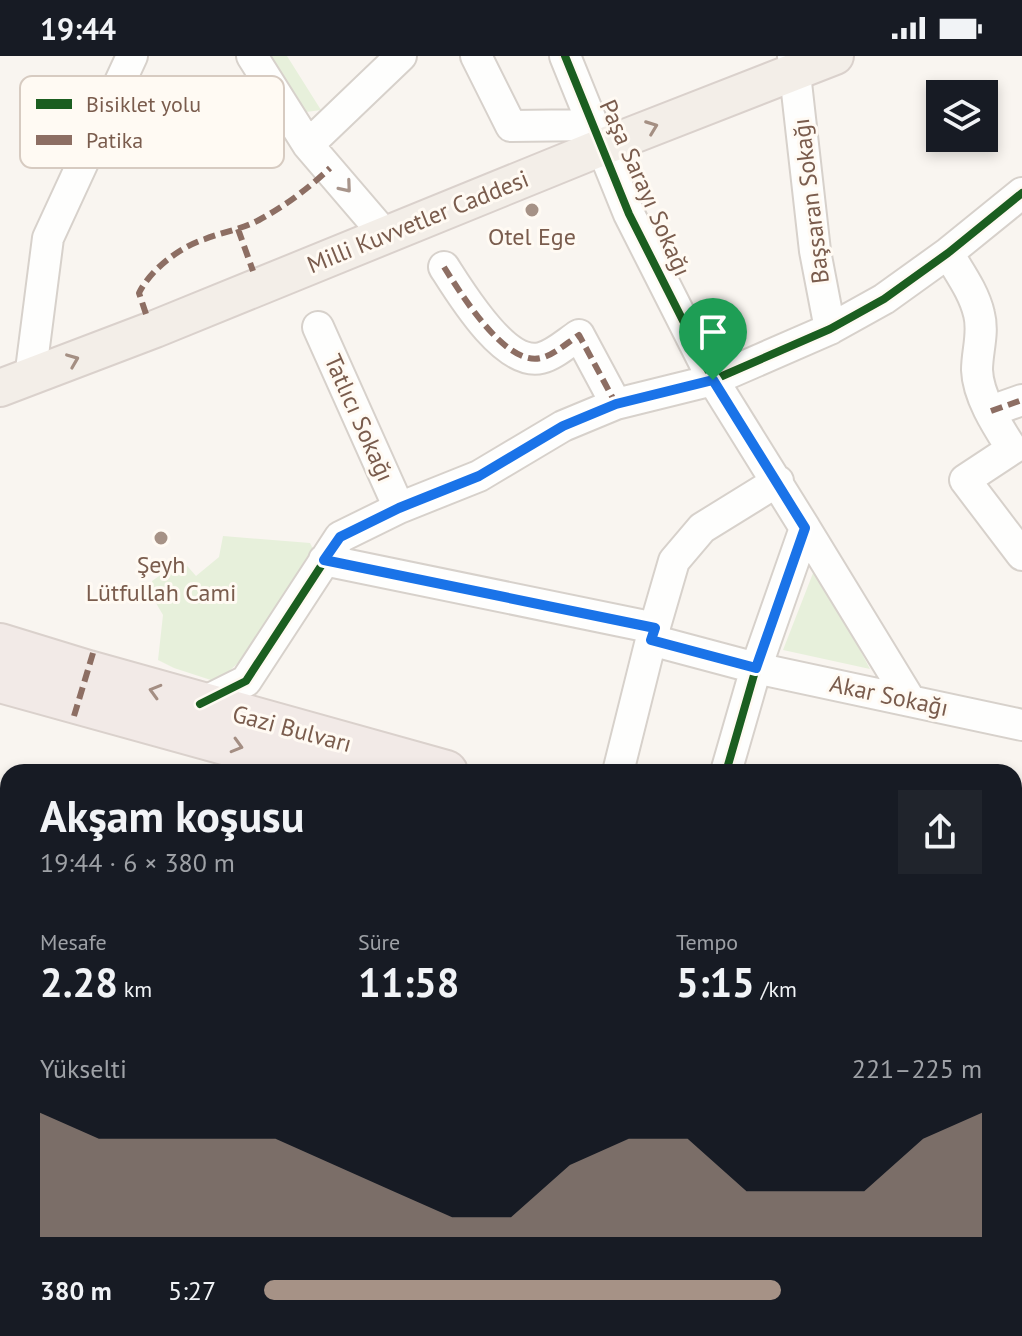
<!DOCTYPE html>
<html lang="tr">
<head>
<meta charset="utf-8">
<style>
	:root { --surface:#171b24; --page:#20242c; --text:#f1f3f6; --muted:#9ea1a6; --accent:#a69286 }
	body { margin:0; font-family:"PT Sans",sans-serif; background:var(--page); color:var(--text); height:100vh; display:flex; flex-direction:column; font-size:30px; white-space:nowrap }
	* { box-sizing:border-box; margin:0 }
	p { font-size:26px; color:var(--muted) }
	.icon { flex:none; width:44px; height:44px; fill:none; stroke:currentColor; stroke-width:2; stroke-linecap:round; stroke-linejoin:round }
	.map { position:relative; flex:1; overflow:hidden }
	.details { position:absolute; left:0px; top:708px; width:1022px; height:572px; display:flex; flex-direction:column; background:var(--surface); border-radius:24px 24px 0 0; box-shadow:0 4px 12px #0003 }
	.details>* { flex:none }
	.fabs { position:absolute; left:926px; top:24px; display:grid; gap:16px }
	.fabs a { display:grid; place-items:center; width:72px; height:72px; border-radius:0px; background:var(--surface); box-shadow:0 4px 12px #0003; font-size:40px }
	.pin { position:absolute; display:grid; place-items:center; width:68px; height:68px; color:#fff; margin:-82px -34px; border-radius:50% 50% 50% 0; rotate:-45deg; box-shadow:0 0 8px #0007 }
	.pin .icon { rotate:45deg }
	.round { display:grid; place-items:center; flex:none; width:84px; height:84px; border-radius:0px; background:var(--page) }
	.head { display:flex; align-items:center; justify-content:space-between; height:136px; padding:0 40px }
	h1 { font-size:44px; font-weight:600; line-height:60px }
	.stats { display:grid; grid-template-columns:repeat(3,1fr); gap:12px; height:136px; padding:8px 40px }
	.stats div { display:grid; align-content:center }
	.stats b { font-size:40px; font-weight:600 }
	.stats small { font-size:22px; font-weight:400 }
	.stats p { font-size:22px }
	.chart { height:224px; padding:16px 40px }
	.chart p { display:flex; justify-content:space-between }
	.chart svg { width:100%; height:144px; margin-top:8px; fill:var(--accent); opacity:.7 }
	ul { padding:0 40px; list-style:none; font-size:26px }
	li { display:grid; grid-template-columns:128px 96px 1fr; align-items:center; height:60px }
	li i { height:20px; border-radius:10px; background:var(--accent) }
	.status { display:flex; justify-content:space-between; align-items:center; height:56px; padding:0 40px; background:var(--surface); direction:ltr }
	.status svg { height:22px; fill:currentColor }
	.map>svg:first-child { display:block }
	.green { fill:#e7f0db }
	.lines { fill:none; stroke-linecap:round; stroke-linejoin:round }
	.stream { stroke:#d0e8ea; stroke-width:6 }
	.minor-casing { stroke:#d7d1cb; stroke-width:34 }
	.major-casing { stroke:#dad1cc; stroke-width:40 }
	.highway-casing { stroke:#dad1cc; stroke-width:46 }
	.minor { stroke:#fefefd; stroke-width:30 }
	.major { stroke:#f3eee8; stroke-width:36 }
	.highway { stroke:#f2eae7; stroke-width:42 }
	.quiet { stroke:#8d6e63; stroke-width:6; stroke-dasharray:12 6; stroke-linecap:butt }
	.cycleway-casing { stroke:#fffaf3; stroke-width:13 }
	.cycleway { stroke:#1b5e20; stroke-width:8 }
	.oneway { stroke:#a48f83 }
	.oneway2 { stroke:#a8958b }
	.oneway3 { stroke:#a48e83 }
	.route-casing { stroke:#fff; stroke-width:16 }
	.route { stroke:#1a73e8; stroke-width:10 }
	.poi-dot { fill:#a69286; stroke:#fffaf3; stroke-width:3 }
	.labels { text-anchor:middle; stroke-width:6; stroke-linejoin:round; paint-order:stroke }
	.street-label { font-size:24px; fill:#7a5c4d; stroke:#fffaf3 }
	.poi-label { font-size:24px; fill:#7a5c4d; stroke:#fffaf3 }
	.key { fill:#fffaf3; stroke:#d7cbc1; stroke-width:2 }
	.key-label { font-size:22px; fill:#7a5c4d }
</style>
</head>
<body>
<div class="status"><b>19:44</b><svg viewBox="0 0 49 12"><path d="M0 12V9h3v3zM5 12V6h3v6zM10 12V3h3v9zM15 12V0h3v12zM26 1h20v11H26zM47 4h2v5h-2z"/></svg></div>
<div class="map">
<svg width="1022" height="1280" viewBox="0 0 1022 1280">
	<rect width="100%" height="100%" fill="#f9f5f0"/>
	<!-- green -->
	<path class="green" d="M 271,0 L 287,0 L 321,54 L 306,56 Z
		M 223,480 L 310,487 L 314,495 L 258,589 L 217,626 L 174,612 L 158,604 L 163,559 L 153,542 L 152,525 L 182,504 L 196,520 L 219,501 Z
		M 815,512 L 817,513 L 870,613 L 783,594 Z"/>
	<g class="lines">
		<!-- stream -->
		<path class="stream" d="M 1014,1241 L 1022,1239
			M 731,1280 L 786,1272"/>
		<!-- minor casing -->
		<g class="minor-casing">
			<path id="minor" d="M 252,0 L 308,89 L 386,180
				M 476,0 L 511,70 L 594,69
				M 565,0 L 629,158 L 713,324 L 805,472 L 756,612 L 726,716
				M 793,0 L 815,195 L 830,273
				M 308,89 L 401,0
				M 948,197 C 959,216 974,236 979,258 C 984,277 977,295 977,314 C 978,341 998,371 1012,393 L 965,424 L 1022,499
				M 444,211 C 460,236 505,311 541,302 C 554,299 568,286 579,279 L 616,348
				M 318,271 L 399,452
				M 30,322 L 48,182 L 132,0
				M 991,355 L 1022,344
				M 805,472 L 910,644
				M 324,504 L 655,572
				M 651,584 L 756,612 L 1022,669
				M 200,648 L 246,625 L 340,481 L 399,452 L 479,420 L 563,370 L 616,348 L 713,324 L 830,273 L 884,243 L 948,197 L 1022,137
				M 618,716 L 651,584 L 674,505 L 702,472 L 778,425
				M 0,1009 L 8,1006
				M 1014,1164 L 1022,1166
				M 1014,1203 L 1022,1202
				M 0,1250 L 8,1271
				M 118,1272 L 121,1280
				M 543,1280 L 560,1272"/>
		</g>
		<!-- major casing -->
		<g class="major-casing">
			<path id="major" d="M 0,332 L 155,273 L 602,91 L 835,0"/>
		</g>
		<!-- highway casing -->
		<g class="highway-casing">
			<path id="highway" d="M 0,589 L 88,616 L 446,716
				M 0,625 L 329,716
				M 1014,879 L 1022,881
				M 1014,912 L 1022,915"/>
		</g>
		<!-- minor -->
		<use href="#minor" class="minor"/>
		<!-- major -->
		<use href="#major" class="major"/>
		<!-- highway -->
		<use href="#highway" class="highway"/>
		<!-- quiet -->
		<path class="quiet" d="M 238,173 L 253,215
			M 444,211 C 460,236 505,311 541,302 C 554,299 568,286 579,279 L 616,348
			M 146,258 L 139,237 C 151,213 180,191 205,183 C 223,176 242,173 259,164 C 285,150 309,132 330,112
			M 991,355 L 1022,344
			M 74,660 L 93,597"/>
		<!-- cycleway casing -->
		<g class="cycleway-casing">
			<path id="cycleway" d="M 565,0 L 629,158 L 713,324 L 805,472 L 756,612 L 726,716
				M 200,648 L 246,625 L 340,481 L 399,452 L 479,420 L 563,370 L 616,348 L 713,324 L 830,273 L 884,243 L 948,197 L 1022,137"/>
		</g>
		<!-- cycleway -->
		<use href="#cycleway" class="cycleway"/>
	</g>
	<!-- one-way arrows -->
	<defs><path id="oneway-chevron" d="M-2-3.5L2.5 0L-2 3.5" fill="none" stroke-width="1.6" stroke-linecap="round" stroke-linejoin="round" transform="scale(2)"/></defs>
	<g class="oneway">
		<use href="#oneway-chevron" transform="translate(652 71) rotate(-21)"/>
		<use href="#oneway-chevron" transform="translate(73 304) rotate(-22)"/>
	</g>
	<use class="oneway2" href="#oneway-chevron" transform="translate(346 131) rotate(50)"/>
	<g class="oneway3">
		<use href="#oneway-chevron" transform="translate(155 635) rotate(-164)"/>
		<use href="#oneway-chevron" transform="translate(237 690) rotate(16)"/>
	</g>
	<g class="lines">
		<!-- route casing -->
		<g class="route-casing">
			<path id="route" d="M 713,324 L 805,472 L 756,612 L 651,584 L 655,572 L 324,504 L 340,481 L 399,452 L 479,420 L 563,370 L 616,348 Z"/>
		</g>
		<!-- route -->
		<use href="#route" class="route"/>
	</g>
	<!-- markers -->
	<g class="poi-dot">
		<circle cx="532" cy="154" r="8"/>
		<circle cx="161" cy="482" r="8"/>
	</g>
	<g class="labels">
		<!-- street labels -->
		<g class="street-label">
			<text transform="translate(645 132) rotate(66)" y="8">Paşa Sarayı Sokağı</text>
			<text transform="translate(811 145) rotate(-97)" y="8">Başsaran Sokağı</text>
			<text transform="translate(418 166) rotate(-22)" y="8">Milli Kuvvetler Caddesi</text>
			<text transform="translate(359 362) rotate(66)" y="8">Tatlıcı Sokağı</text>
			<text transform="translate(889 640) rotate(12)" y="8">Akar Sokağı</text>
			<text transform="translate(292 673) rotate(15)" y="8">Gazi Bulvarı</text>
		</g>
		<!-- poi labels -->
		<g class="poi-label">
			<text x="532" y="189">Otel Ege</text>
			<text x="161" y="517">Şeyh<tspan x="161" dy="28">Lütfullah Cami</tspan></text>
		</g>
	</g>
	<!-- legend -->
	<rect x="20" y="20" width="264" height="92" rx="12" class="key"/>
	<rect x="36" y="43" width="36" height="10" fill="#1b5e20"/>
	<rect x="36" y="79" width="36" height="10" fill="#8d6e63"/>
	<g class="key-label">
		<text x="86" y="56">Bisiklet yolu</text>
		<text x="86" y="92">Patika</text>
	</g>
</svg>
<div class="fabs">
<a><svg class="icon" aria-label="layers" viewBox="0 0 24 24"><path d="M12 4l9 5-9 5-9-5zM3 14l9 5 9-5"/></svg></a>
</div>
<div class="pin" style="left:713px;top:324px;background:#1e9e55"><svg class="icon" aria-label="arrive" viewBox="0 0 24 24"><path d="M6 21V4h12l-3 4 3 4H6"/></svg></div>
<section class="details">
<div class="head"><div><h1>Akşam koşusu</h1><p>19:44 · 6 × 380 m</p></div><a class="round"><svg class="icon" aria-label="share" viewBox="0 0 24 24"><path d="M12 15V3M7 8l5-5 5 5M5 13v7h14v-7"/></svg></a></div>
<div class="stats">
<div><p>Mesafe</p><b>2.28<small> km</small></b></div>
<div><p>Süre</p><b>11:58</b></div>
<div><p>Tempo</p><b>5:15<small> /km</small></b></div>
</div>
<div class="chart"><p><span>Yükselti</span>221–225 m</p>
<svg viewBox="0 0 160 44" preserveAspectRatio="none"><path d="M0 44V6L10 14L20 14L30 14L40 14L50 22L60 30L70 38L80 38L90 22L100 14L110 14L120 30L130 30L140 30L150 14L160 6V44z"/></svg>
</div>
<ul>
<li><b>380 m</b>5:27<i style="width:72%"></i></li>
</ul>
</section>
</div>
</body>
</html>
